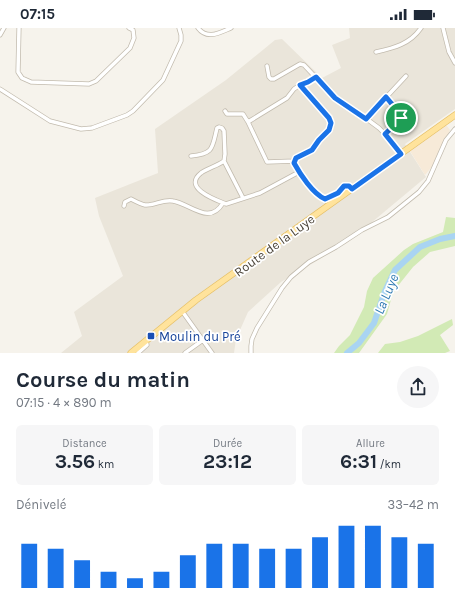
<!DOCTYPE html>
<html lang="fr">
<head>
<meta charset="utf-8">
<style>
	:root { --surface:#fff; --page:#f6f6f7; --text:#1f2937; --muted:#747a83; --accent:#1a73e8 }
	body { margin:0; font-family:Karla,sans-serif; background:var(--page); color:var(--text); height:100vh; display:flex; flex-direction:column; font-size:15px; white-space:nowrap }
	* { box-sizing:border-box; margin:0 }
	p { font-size:13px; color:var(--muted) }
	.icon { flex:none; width:22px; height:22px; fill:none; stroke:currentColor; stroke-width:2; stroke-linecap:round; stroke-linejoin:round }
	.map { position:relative; height:325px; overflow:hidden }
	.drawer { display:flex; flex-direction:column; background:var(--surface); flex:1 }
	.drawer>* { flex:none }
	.pin { position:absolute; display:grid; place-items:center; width:34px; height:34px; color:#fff; margin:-17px; border:2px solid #fff; border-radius:50%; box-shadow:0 1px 4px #0007 }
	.round { display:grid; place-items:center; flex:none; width:42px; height:42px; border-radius:21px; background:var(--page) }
	.overview { display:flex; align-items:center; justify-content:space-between; height:68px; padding:0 16px }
	h1 { font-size:22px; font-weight:700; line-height:30px }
	.stats { display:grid; grid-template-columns:repeat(3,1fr); gap:6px; height:68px; padding:4px 16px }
	.stats div { display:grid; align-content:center; border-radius:6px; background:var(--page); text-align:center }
	.stats b { font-size:20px; font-weight:700 }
	.stats small { font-size:11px; font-weight:400 }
	.stats p { font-size:11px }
	.chart { height:112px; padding:8px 16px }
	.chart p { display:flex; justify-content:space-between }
	.chart svg { width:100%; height:72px; margin-top:4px; stroke:var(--accent); stroke-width:6 }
	.status { display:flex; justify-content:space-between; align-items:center; height:28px; padding:0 20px; background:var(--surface); direction:ltr }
	.status svg { height:11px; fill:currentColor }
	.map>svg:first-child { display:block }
	.residential { fill:#eae5da }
	.commercial { fill:#f7ead8 }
	.green { fill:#d2eab5 }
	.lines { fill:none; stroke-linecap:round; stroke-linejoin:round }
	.river { stroke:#a9d4f2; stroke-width:6 }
	.street-casing { stroke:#c2bbae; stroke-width:5 }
	.primary-casing { stroke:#e6c16a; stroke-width:7 }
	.street { stroke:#fff; stroke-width:3.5 }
	.primary { stroke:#ffe39c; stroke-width:5.5 }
	.route-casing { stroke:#fff; stroke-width:8 }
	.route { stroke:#1a73e8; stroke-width:5 }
	.transit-dot { fill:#1a4fb4; stroke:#fff; stroke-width:1.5 }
	.labels { text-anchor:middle; stroke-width:3.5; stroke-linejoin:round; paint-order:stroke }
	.street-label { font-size:13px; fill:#4b4439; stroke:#fff }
	.transit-label { font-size:13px; fill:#164399; stroke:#fff; text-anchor:start }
	.water-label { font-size:14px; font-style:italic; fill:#2e7ab2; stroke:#fff }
</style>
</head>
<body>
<div class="status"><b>07:15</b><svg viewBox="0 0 49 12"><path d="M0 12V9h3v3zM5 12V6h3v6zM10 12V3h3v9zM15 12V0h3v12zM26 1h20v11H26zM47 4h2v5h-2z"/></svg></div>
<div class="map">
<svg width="455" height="325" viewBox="0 0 455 325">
	<rect width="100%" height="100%" fill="#f6f3ec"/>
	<!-- residential -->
	<path class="residential" d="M 349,0 L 455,0 L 455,81 L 405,116 L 426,149 L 347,215 L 281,254 L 248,284 L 236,311 L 234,325 L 61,325 L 82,308 L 74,284 L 123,248 L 99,188 L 95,170 L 158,145 L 155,101 L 226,52 L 275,12 L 282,11 L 322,50 L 341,40 L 332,17 L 350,10 Z"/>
	<!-- commercial -->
	<path class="commercial" d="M 446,97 L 450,102 L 435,135 L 425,147 L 410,123 Z"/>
	<!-- green -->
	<path class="green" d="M 446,189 L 455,190 L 455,218 L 430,224 L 413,239 L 397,259 L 392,268 L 387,286 L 359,325 L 334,325 L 339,318 L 350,307 L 364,279 L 367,263 L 373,250 L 404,222 L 413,216 L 443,204 Z
		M 452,291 L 453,297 L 440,307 L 450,323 L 445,325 L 378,325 L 385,316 L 400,314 L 418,308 Z"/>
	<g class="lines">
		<!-- river -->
		<path class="river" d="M 347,325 L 359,315 L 374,295 L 385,263 L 395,242 L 420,219 L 440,211 L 455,208"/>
		<!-- street casing -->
		<g class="street-casing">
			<path id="street" d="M 19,0 L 18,44 L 22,50 L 31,54 L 89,56 L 96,53 L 130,20 L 134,10 L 133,2 L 129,0
				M 198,0 C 207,12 219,5 231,0
				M 443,0 L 449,24 L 455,35
				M 0,7 L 4,0
				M 376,24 C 394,20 410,16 421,0
				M 267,38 L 269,49 L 271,51 L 274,51 L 300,36 L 304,37 L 335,70 L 356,83 L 379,100 L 385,106 L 401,126
				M 300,57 L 316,49
				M 0,61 L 50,93 L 81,101 L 92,100 L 127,87 L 133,83 L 163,52 L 181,13 L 181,7 L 179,0
				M 225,83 L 227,86 L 243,86 L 248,94
				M 366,91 L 406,48
				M 385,106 L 402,88 L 386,69
				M 191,128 C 214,126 212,120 217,100 L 219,99 L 222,100 L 224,103 L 225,126 L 224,133 C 217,138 208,140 201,145 C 182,160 216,172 226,176 L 260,165 L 299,144
				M 224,133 L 243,170
				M 295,133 L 267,134 L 248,94 L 287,70 L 294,61 L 300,57 L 329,90 L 331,95 L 329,101 L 319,112 L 312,122 L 304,127 L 296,130 L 294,135 L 303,150 L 322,170 C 333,172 338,162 346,157 L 349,158 L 352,161
				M 124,178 L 125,174 L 131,171 C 135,173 140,176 145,177 C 154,178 163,171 173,173 C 191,176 209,198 223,175
				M 182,283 L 212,325
				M 138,325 L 147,317 L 146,313
				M 185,325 L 203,312
				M 251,325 L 251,318 L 252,311 L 257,300 L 282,260 L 291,249 L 309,234 L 336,219 L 362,202 L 388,189 L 419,164 L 428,153 L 446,112 L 455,101"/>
		</g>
		<!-- primary casing -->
		<g class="primary-casing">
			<path id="primary" d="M 131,325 L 196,272 L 455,87"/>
		</g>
		<!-- street -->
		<use href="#street" class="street"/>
		<!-- primary -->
		<use href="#primary" class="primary"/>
	</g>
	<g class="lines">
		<!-- route casing -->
		<g class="route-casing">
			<path id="route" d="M 316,49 L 335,70 L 366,91 L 386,69 L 402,88 L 400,92 L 385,106 L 401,126 L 352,161 L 349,158 L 344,158 L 338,165 L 325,171 C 313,166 300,146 294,135 L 296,130 L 312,122 L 319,112 L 329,102 L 331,95 L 329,90 L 300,57 L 308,54 Z"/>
		</g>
		<!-- route -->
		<use href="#route" class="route"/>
	</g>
	<!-- markers -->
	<rect class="transit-dot" x="147" y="304" width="8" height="8" rx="2"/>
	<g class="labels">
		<!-- street labels -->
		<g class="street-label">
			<text transform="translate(274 217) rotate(-36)" y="5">Route de la Luye</text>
		</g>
		<!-- transit labels -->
		<g class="transit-label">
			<text x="159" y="313">Moulin du Pré</text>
		</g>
		<!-- water labels -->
		<g class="water-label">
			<text transform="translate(386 266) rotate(-67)" y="5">La Luye</text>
		</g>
	</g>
</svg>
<div class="pin" style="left:401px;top:90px;background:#1e9e55"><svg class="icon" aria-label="arrive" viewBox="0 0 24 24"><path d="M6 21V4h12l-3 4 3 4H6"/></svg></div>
</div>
<section class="drawer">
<div class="overview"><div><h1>Course du matin</h1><p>07:15 · 4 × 890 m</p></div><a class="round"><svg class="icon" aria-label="share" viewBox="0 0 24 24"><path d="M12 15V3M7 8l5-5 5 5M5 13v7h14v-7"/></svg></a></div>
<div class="stats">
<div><p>Distance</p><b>3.56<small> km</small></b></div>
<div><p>Durée</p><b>23:12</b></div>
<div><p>Allure</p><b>6:31<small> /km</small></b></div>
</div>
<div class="chart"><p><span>Dénivelé</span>33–42 m</p>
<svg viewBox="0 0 160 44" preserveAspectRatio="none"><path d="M5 44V17M15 44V20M25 44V27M35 44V34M45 44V38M55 44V34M65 44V24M75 44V17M85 44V17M95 44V20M105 44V20M115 44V13M125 44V6M135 44V6M145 44V13M155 44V17"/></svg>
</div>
</section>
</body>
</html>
